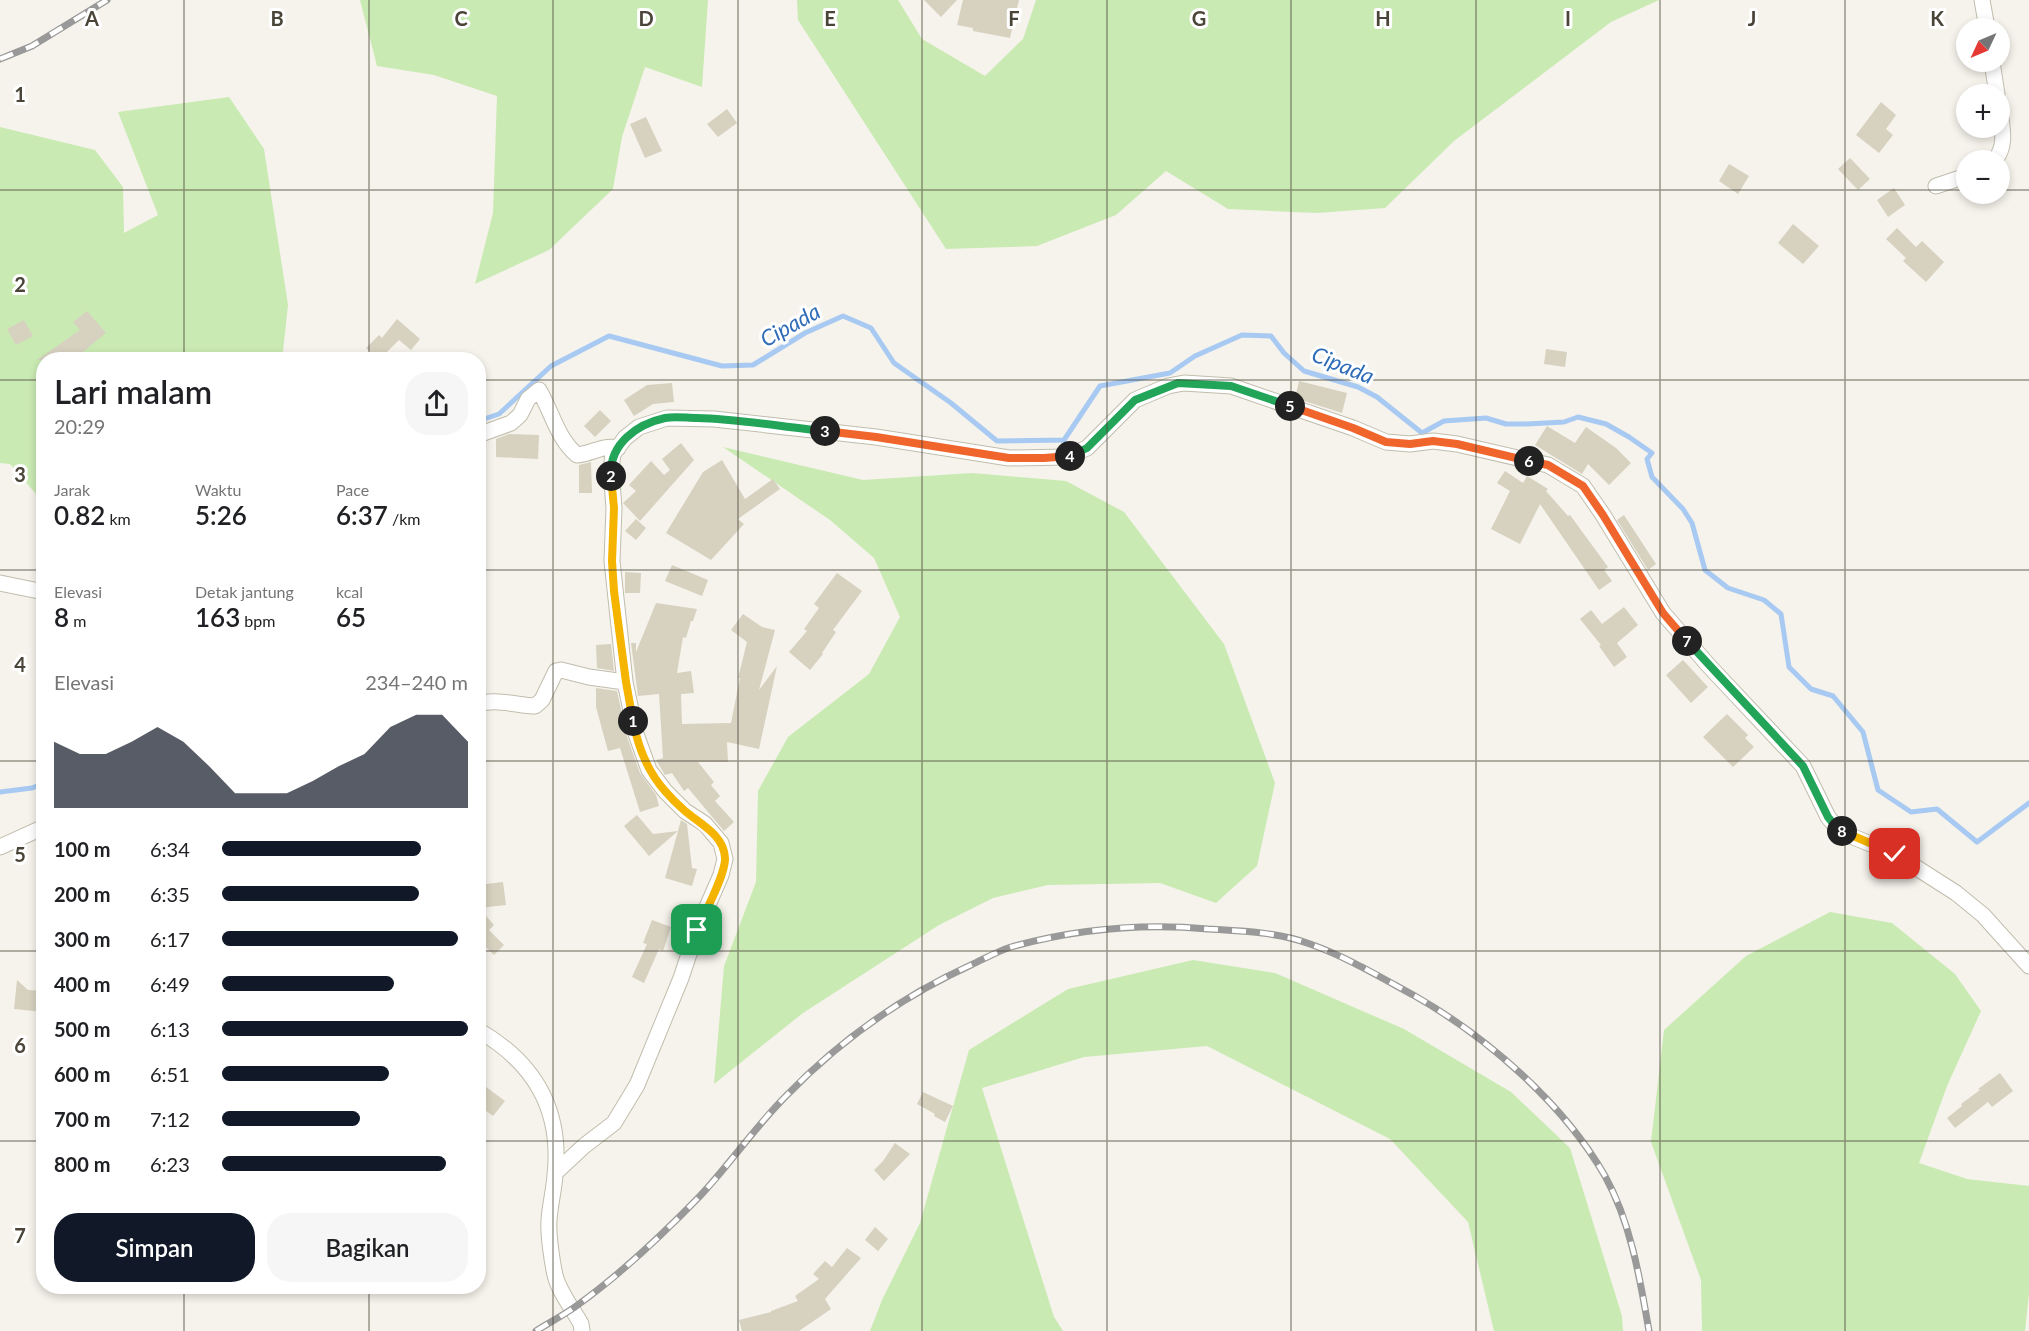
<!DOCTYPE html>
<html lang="id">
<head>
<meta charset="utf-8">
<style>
	:root { --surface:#fff; --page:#f6f6f6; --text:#202124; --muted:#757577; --accent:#111827 }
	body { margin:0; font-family:Lato,sans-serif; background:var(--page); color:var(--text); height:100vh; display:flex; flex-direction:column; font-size:22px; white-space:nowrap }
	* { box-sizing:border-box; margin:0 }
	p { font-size:20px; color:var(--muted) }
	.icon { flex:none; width:33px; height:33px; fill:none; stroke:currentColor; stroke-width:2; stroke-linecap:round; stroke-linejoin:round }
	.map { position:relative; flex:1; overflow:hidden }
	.sheet { position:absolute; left:36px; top:352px; width:450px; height:942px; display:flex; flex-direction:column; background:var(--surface); border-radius:24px; box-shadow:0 3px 9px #0003 }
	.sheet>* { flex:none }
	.needle { width:39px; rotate:226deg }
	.buttons { position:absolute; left:1956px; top:18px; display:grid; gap:12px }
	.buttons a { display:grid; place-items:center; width:54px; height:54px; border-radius:50%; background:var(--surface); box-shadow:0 3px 9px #0003; font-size:30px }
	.pin { position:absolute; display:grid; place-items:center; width:51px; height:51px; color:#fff; margin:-26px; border-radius:12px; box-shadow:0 3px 9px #0006 }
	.km { position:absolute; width:30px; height:30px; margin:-15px; border-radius:50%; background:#222; color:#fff; font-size:16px; line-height:30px; text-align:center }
	.round { display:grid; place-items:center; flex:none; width:63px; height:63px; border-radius:24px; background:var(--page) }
	.head { display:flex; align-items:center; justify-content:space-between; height:102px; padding:0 18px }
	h1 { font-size:33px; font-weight:600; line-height:45px }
	.metrics { display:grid; grid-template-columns:repeat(3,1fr); gap:9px; height:102px; padding:6px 18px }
	.metrics div { display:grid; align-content:center }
	.metrics b { font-size:26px; font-weight:600 }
	.metrics small { font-size:16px; font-weight:400 }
	.metrics p { font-size:16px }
	.chart { height:168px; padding:12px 18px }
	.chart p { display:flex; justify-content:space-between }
	.chart svg { width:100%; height:108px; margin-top:6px; fill:var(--accent); opacity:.7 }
	.action { display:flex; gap:12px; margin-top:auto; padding:12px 18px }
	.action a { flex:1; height:69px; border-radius:24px; background:var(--accent); color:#fff; font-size:24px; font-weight:600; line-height:69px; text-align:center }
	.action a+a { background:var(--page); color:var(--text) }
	ul { padding:0 18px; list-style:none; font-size:20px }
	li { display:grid; grid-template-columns:96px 72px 1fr; align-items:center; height:45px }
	li i { height:15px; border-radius:8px; background:var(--accent) }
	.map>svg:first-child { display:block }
	.green { fill:#caeab3 }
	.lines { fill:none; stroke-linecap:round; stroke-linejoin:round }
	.stream { stroke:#a7c9f2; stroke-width:5 }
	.building { fill:#d7d1c0 }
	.minor-casing { stroke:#c1bdad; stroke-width:17 }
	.minor { stroke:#fff; stroke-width:15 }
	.rail-casing { stroke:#999; stroke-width:7 }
	.rail { stroke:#fff; stroke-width:4.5; stroke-dasharray:14; stroke-linecap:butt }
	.split-1-casing { stroke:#fff; stroke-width:12 }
	.split-2-casing { stroke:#fff; stroke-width:12 }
	.split-3-casing { stroke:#fff; stroke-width:12 }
	.split-4-casing { stroke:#fff; stroke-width:12 }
	.split-5-casing { stroke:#fff; stroke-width:12 }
	.split-6-casing { stroke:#fff; stroke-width:12 }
	.split-7-casing { stroke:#fff; stroke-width:12 }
	.split-8-casing { stroke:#fff; stroke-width:12 }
	.split-9-casing { stroke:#fff; stroke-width:12 }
	.split-1 { stroke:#f5b400; stroke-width:8 }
	.split-2 { stroke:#f5b400; stroke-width:8 }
	.split-3 { stroke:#22a559; stroke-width:8 }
	.split-4 { stroke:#f0652b; stroke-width:8 }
	.split-5 { stroke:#22a559; stroke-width:8 }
	.split-6 { stroke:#f0652b; stroke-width:8 }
	.split-7 { stroke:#f0652b; stroke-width:8 }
	.split-8 { stroke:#22a559; stroke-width:8 }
	.split-9 { stroke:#f5b400; stroke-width:8 }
	.grid { fill:none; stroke:#4a4538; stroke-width:1.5; stroke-opacity:0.55 }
	.labels { text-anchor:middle; stroke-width:6; stroke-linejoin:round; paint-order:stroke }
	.water-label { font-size:22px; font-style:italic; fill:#2f6cb8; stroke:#fff }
	.grid-label { font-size:20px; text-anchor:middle; font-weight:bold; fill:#4a4538; stroke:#fff; stroke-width:6; stroke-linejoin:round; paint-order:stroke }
</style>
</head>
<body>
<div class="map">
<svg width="2029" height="1331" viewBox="0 0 2029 1331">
	<rect width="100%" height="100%" fill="#f5f3eb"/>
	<!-- green -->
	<path class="green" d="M 360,0 L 708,0 L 702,87 L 645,67 L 622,137 L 613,189 L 549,250 L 475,284 L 493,213 L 497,96 L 434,75 L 377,66 Z
		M 797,0 L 898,0 L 922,39 L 985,76 L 1023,39 L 1036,0 L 1659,0 L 1611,22 L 1454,141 L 1385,208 L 1317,213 L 1228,209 L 1166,171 L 1116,215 L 1037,246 L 946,249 L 798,20 Z
		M 229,97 L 264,149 L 288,305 L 282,360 L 44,360 L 43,502 L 10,464 L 0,463 L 0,127 L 95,150 L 123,187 L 124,233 L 158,215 L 118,112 Z
		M 723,447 L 863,480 L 972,473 L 1066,481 L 1124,512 L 1224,644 L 1275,783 L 1257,866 L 1216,903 L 1160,883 L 1048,885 L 993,898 L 939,925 L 803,1013 L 714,1084 L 724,966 L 756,882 L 758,791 L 788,737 L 869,674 L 900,617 L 874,558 L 830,520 Z
		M 1830,912 L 1892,923 L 1955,974 L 1981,1011 L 1947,1086 L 1919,1163 L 1967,1179 L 2029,1186 L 2029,1293 L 2025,1331 L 1702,1331 L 1701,1280 L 1651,1142 L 1664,1030 L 1746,956 Z
		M 1193,960 L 1275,973 L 1404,1029 L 1511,1092 L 1570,1148 L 1622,1316 L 1623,1331 L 1494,1331 L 1468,1222 L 1390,1139 L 1207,1046 L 1084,1057 L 982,1088 L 1054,1317 L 1063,1331 L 870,1331 L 882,1300 L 920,1223 L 969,1050 L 1068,989 Z"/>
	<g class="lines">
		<!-- stream -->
		<path class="stream" d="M 478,421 L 499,414 L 551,366 L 609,336 L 722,366 L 753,365 L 805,333 L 843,316 L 871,328 L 894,363 L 951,403 L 997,441 L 1064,440 L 1100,386 L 1170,373 L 1195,356 L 1242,335 L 1271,336 L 1284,353 L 1304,371 L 1358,387 L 1377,397 L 1422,433 L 1444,421 L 1486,418 L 1506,424 L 1527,424 L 1564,422 L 1578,417 L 1606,424 L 1629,437 L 1652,453 L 1647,459 L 1652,477 L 1683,509 L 1692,523 L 1705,570 L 1728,588 L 1764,600 L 1781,614 L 1789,667 L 1811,689 L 1833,696 L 1863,732 L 1878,790 L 1911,812 L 1937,809 L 1977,842 L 2029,803
			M 0,792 L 32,788 L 44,783"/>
	</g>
	<!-- building -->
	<path class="building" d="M 924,0 L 957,0 L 941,17 Z
		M 963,0 L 1019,0 L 1010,38 L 973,31 L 973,28 L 957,25 Z
		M 1881,102 L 1896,115 L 1886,129 L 1893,135 L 1879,153 L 1856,135 Z
		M 727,109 L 737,123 L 718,137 L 707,124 Z
		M 646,117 L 662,151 L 645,158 L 630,124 Z
		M 1850,158 L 1870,179 L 1858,190 L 1838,169 Z
		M 1729,164 L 1749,176 L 1738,194 L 1719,181 Z
		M 1894,188 L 1905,205 L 1888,217 L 1877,200 Z
		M 1793,224 L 1819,246 L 1803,264 L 1778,243 Z
		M 1897,228 L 1916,247 L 1922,241 L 1944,262 L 1926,282 L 1903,261 L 1906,258 L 1886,239 Z
		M 87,311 L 106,333 L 73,360 L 37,360 L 80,330 L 73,322 Z
		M 397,319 L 420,339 L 411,350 L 399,340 L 379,360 L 366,348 L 379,335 L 382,338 Z
		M 24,320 L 33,336 L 16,345 L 7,329 Z
		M 1546,349 L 1567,352 L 1565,367 L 1544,364 Z
		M 1299,381 L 1347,393 L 1342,413 L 1295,398 Z
		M 672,383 L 674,402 L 653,404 L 634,416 L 624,400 L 647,385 Z
		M 600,410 L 611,421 L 595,437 L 584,426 Z
		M 1547,426 L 1575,443 L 1586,427 L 1616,448 L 1631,463 L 1609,485 L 1588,464 L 1582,474 L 1535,445 Z
		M 509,434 L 539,435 L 538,459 L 496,457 L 496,439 Z
		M 681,443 L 694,460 L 640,521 L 623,503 L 636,491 L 629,485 L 651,461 L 664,475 L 670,470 L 662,459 Z
		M 722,460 L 745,499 L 773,479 L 780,489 L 738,519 L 744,524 L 711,560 L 666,533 L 703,472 Z
		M 591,462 L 592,493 L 579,493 L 579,465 Z
		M 1505,471 L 1523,483 L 1527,476 L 1548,489 L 1546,491 L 1568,516 L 1570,515 L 1608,567 L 1604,570 L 1612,581 L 1599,590 L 1540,504 L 1520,544 L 1491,529 L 1510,491 L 1497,483 Z
		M 1624,515 L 1656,564 L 1648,570 L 1617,520 Z
		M 636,519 L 646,528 L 636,540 L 625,531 Z
		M 672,565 L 708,580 L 702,596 L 665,581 Z
		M 625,572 L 641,573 L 640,593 L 625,593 Z
		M 837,573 L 862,591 L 833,630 L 836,632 L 822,653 L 823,654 L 810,670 L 789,652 L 807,631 L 804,629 L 819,608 L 814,604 Z
		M 656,603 L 697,609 L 693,621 L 691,621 L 686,638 L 683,637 L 677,673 L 691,671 L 694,693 L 681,694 L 682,724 L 731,723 L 740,678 L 738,678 L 747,642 L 731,630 L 743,614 L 762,627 L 775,630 L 759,690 L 777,666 L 759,749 L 727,742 L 728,762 L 698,762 L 714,782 L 711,785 L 720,796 L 715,801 L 734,822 L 724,831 L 688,788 L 684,791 L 672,773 L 665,775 L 656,760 L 663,758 L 659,694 L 638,696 L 631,643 L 636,643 L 636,652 Z
		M 1624,607 L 1638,625 L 1617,643 L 1627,657 L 1614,667 L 1599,646 L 1601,645 L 1580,619 L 1591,610 L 1602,624 Z
		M 611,644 L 614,671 L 597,668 L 596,645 Z
		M 1683,660 L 1708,687 L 1691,703 L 1666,675 Z
		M 596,688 L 617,691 L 627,737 L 640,773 L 656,795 L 659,806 L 640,812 L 620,748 L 608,751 L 596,707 Z
		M 1727,714 L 1748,735 L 1745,738 L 1754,747 L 1733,767 L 1703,737 Z
		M 637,815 L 653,834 L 678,831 L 681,820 L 687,824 L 692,868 L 697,869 L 692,886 L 665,878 L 678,831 L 649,856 L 624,826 Z
		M 503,882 L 506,905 L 479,908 L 494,925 L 489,930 L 504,945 L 494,955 L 478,940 L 478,885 Z
		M 652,920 L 671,927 L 663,951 L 659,949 L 644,983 L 632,977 L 647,944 L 643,943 Z
		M 17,980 L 28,990 L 44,991 L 44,1012 L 14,1009 Z
		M 2000,1073 L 2013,1091 L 1992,1107 L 1988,1102 L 1955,1128 L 1947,1118 L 1962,1106 L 1961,1104 L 1980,1090 L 1978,1089 Z
		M 478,1081 L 505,1101 L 493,1116 L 478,1105 Z
		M 923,1092 L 953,1106 L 945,1122 L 934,1116 L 935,1114 L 917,1104 Z
		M 895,1143 L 910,1154 L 884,1181 L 874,1170 L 883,1161 Z
		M 875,1227 L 888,1239 L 878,1251 L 865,1240 Z
		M 847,1248 L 861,1258 L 825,1299 L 831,1309 L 799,1331 L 742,1331 L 739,1320 L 771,1312 L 771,1311 L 798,1301 L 795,1296 L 819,1279 L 813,1274 L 825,1261 L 832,1267 Z"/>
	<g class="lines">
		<!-- minor casing -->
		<g class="minor-casing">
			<path id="minor" d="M 1982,0 L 1987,28
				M 1992,62 L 1997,94
				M 1995,160 C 2007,145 2002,129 2000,111
				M 1936,186 L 1966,176
				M 478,435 L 511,423 L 520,415 L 528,399 L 539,390 C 552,412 557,438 577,455 C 594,453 601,445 618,448
				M 0,583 L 44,592
				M 478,705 C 492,697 519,706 535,706 L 542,700 L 556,671 L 561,670 L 589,677 L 625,682
				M 0,847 L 44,827
				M 478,1030 C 535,1063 562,1110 555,1175 C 554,1190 550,1205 549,1220 C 548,1235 552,1261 555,1275 C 559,1292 573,1309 581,1324 L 582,1331
				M 555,1173 L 584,1146 L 614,1123 L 637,1085 L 681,978 L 697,930 L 721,875 L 725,859 L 721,843 L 705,824 L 685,811 L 665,791 L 649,770 L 636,734 L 625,682 L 612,561 L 614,508 L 611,470 L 613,454 L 625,438 L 639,427 L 667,418 L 714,419 L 876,437 L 1009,458 L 1066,457 L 1087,448 L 1135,400 L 1168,386 L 1184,383 L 1231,386 L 1353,428 L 1386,442 L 1410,444 L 1433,441 L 1457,444 L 1548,465 L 1583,486 L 1603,515 L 1663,613 L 1709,666 L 1803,766 L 1828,817 L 1836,827 L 1851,836 L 1895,854 L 1956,893 L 1983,915 L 2029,966"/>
		</g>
		<!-- minor -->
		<use href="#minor" class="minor"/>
		<!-- rail casing -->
		<g class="rail-casing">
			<path id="rail" d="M 0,59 L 32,46 L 107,0
				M 536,1331 C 550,1322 566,1314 579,1304 C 622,1273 663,1234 700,1196 C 730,1164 755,1127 786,1096 C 839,1041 903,996 971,965 C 984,959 998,951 1011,947 C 1076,929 1141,923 1208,929 C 1241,931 1278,932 1310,944 C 1347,957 1380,977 1415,996 C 1487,1037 1564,1104 1605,1176 C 1631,1223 1640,1279 1649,1331"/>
		</g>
		<!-- rail -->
		<use href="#rail" class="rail"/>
	</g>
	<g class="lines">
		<!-- split-1 casing -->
		<g class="split-1-casing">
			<path id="split-1" d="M 633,721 C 638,747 648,772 665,791 C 671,798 678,805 685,811 C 700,824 724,835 725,858 C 726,874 704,914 697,930"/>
		</g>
		<!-- split-2 casing -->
		<g class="split-2-casing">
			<path id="split-2" d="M 611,476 L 614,508 L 612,561 L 614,591 L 626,682 L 633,721"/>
		</g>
		<!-- split-3 casing -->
		<g class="split-3-casing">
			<path id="split-3" d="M 611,476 C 609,444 637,424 665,418 C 675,416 687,418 697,418 C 740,419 783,427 825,431"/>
		</g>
		<!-- split-4 casing -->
		<g class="split-4-casing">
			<path id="split-4" d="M 825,431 L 876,437 L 1009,458 L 1044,458 L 1070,456"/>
		</g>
		<!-- split-5 casing -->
		<g class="split-5-casing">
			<path id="split-5" d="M 1070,456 L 1087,448 L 1135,400 L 1178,383 L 1231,386 L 1290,406"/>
		</g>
		<!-- split-6 casing -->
		<g class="split-6-casing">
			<path id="split-6" d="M 1290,406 L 1353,428 L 1386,442 L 1410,444 L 1433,441 L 1457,444 L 1529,461"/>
		</g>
		<!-- split-7 casing -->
		<g class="split-7-casing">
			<path id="split-7" d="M 1529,461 L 1548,465 L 1583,486 L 1603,515 L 1663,613 L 1687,641"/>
		</g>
		<!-- split-8 casing -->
		<g class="split-8-casing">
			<path id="split-8" d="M 1687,641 L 1803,766 L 1828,817 L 1836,827 L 1842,831"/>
		</g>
		<!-- split-9 casing -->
		<g class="split-9-casing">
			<path id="split-9" d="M 1842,831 L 1895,854"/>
		</g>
		<!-- split-1 -->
		<use href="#split-1" class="split-1"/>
		<!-- split-2 -->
		<use href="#split-2" class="split-2"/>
		<!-- split-3 -->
		<use href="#split-3" class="split-3"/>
		<!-- split-4 -->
		<use href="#split-4" class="split-4"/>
		<!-- split-5 -->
		<use href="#split-5" class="split-5"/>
		<!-- split-6 -->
		<use href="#split-6" class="split-6"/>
		<!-- split-7 -->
		<use href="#split-7" class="split-7"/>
		<!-- split-8 -->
		<use href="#split-8" class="split-8"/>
		<!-- split-9 -->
		<use href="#split-9" class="split-9"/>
	</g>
	<!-- grid -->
	<path class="grid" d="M 184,0 L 184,360M 369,0 L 369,360M 553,0 L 553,1331M 738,0 L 738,1331M 922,0 L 922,1331M 1107,0 L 1107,1331M 1291,0 L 1291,1331M 1476,0 L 1476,1331M 1660,0 L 1660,1331M 1845,0 L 1845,1331M 0,190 L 1966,190M 2000,190 L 2029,190M 0,380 L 44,380M 478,380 L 2029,380M 0,570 L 44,570M 478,570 L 2029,570M 0,761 L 44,761M 478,761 L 2029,761M 0,951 L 44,951M 478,951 L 2029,951M 0,1141 L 44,1141M 478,1141 L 2029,1141M 184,1287 L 184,1331M 369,1287 L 369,1331"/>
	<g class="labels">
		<!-- water labels -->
		<g class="water-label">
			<text transform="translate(790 325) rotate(-29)" y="8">Cipada</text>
			<text transform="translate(1343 365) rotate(22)" y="8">Cipada</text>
		</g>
	</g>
	<g class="grid-label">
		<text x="92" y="26">A</text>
		<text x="277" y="26">B</text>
		<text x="461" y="26">C</text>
		<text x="646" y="26">D</text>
		<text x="830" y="26">E</text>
		<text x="1014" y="26">F</text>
		<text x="1199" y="26">G</text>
		<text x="1383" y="26">H</text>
		<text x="1568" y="26">I</text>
		<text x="1752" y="26">J</text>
		<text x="1937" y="26">K</text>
		<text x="20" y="102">1</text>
		<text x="20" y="292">2</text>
		<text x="20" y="482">3</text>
		<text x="20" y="672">4</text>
		<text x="20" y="862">5</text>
		<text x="20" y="1053">6</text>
		<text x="20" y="1243">7</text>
	</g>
</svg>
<div class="buttons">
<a><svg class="needle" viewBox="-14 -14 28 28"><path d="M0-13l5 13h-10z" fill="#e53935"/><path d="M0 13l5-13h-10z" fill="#757577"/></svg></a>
<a>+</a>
<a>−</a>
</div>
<div class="pin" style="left:697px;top:930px;background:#1e9e55"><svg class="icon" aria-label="arrive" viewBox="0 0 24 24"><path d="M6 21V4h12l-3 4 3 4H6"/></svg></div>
<div class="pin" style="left:1895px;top:854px;background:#d93025"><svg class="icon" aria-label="check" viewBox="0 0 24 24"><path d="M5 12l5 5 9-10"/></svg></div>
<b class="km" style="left:633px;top:721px">1</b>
<b class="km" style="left:611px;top:476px">2</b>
<b class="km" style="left:825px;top:431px">3</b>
<b class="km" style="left:1070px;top:456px">4</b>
<b class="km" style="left:1290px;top:406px">5</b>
<b class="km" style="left:1529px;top:461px">6</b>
<b class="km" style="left:1687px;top:641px">7</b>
<b class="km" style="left:1842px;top:831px">8</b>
<section class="sheet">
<div class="head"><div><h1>Lari malam</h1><p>20:29</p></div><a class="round"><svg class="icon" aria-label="share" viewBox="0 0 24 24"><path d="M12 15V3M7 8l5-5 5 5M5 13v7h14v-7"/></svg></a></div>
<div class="metrics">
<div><p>Jarak</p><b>0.82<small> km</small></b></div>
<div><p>Waktu</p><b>5:26</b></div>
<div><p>Pace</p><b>6:37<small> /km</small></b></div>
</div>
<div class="metrics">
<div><p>Elevasi</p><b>8<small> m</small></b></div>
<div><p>Detak jantung</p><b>163<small> bpm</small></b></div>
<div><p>kcal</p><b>65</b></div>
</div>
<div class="chart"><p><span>Elevasi</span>234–240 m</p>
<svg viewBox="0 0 160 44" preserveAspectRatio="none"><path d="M0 44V17L10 22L20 22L30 17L40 11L50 17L60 27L70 38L80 38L90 38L100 33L110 27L120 22L130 11L140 6L150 6L160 17V44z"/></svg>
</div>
<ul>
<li><b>100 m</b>6:34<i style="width:81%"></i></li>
<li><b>200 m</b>6:35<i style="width:80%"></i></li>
<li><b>300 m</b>6:17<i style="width:96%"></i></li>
<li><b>400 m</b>6:49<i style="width:70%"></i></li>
<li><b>500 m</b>6:13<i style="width:100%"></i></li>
<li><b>600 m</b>6:51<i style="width:68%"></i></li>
<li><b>700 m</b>7:12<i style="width:56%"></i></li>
<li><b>800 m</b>6:23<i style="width:91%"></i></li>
</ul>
<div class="action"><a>Simpan</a><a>Bagikan</a></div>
</section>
</div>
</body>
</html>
